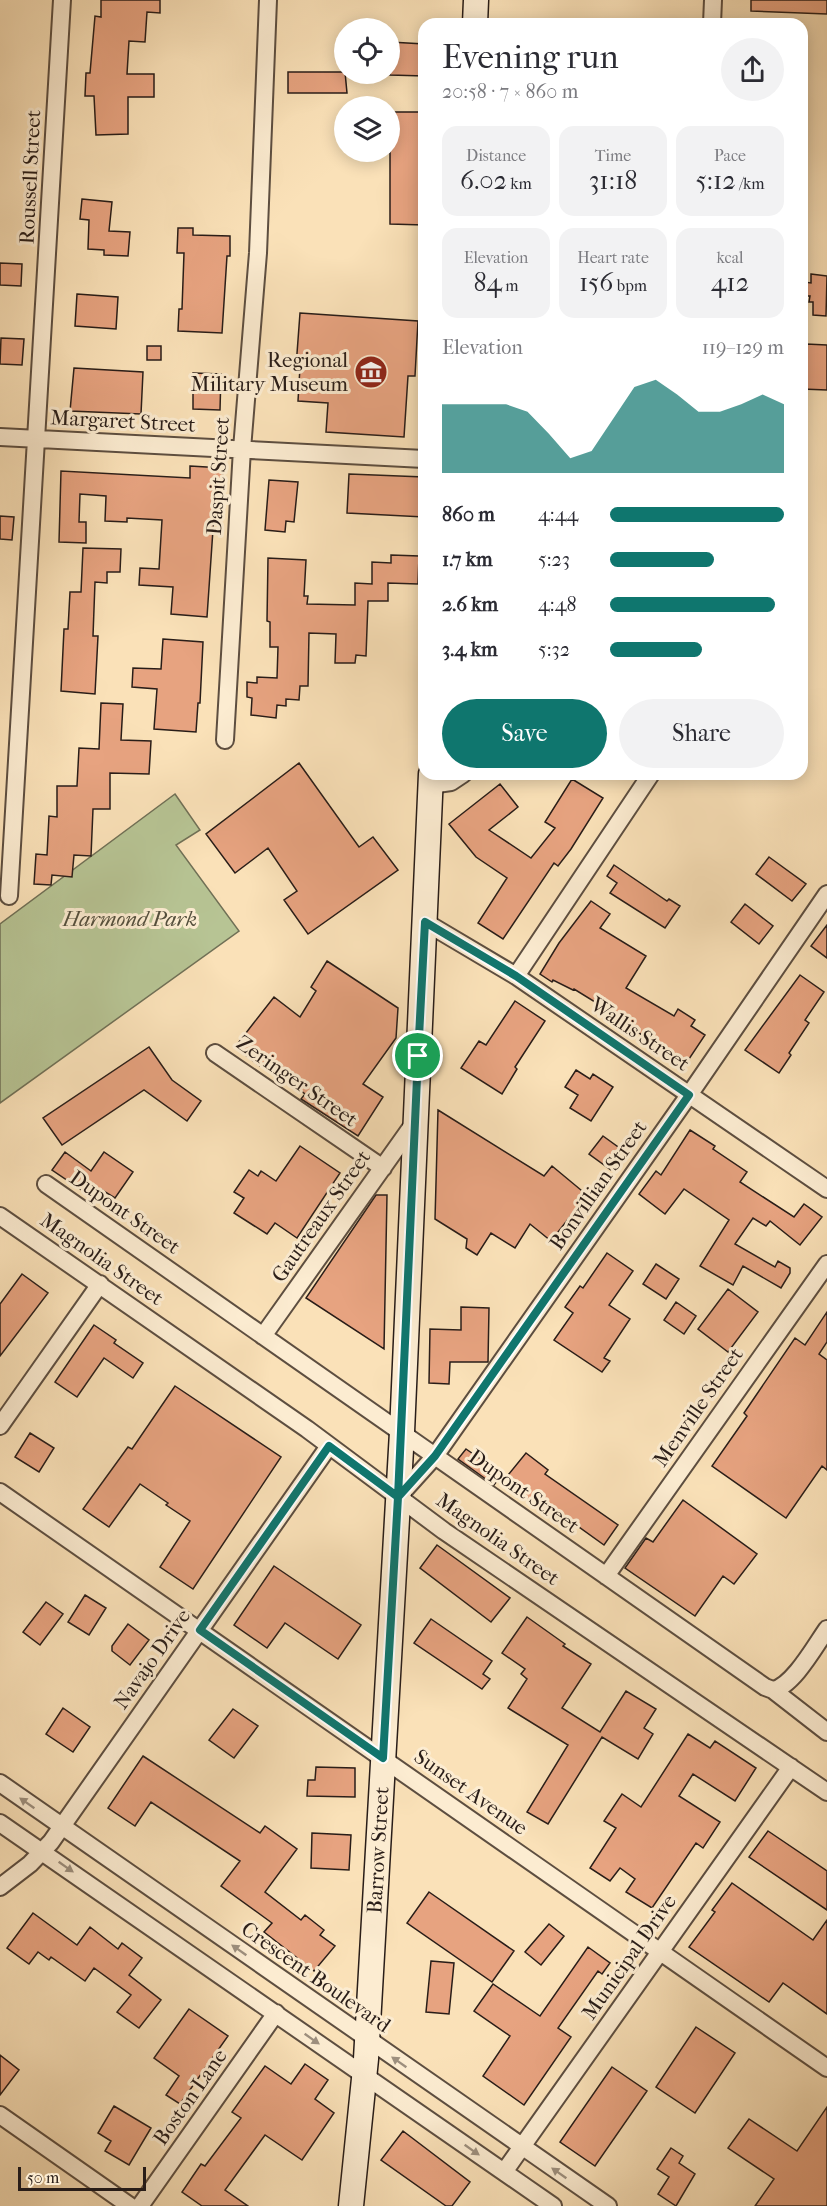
<!DOCTYPE html>
<html lang="en">
<head>
<meta charset="utf-8">
<style>
	:root { --surface:#fff; --page:#f2f2f3; --text:#2b2b33; --muted:#7c7c81; --accent:#0f766e }
	body { margin:0; font-family:"IM FELL French Canon",serif; background:var(--page); color:var(--text); height:100vh; display:flex; flex-direction:column; font-size:22px; white-space:nowrap }
	* { box-sizing:border-box; margin:0 }
	p { font-size:20px; color:var(--muted) }
	.icon { flex:none; width:33px; height:33px; fill:none; stroke:currentColor; stroke-width:2; stroke-linecap:round; stroke-linejoin:round }
	.map { position:relative; flex:1; overflow:hidden }
	.side { position:absolute; left:418px; top:18px; width:390px; height:762px; display:flex; flex-direction:column; background:var(--surface); border-radius:18px; box-shadow:0 3px 15px #0003 }
	.side>* { flex:none }
	.buttons { position:absolute; left:334px; top:18px; display:grid; gap:12px }
	.buttons a { display:grid; place-items:center; width:66px; height:66px; border-radius:50%; background:var(--surface); box-shadow:0 3px 15px #0003; font-size:30px }
	.scale { position:absolute; left:18px; bottom:15px; width:128px; box-sizing:border-box; padding-left:6px; border:3px solid #291d18; border-top:0; font-size:16px; line-height:21px; white-space:nowrap; color:#291d18; -webkit-text-stroke:4px #fcecd1; paint-order:stroke }
	.pin { position:absolute; display:grid; place-items:center; width:51px; height:51px; color:#fff; margin:-26px; border:3px solid #fff; border-radius:50%; box-shadow:0 2px 6px #0007 }
	.round { display:grid; place-items:center; flex:none; width:63px; height:63px; border-radius:32px; background:var(--page) }
	.summary { display:flex; align-items:center; justify-content:space-between; height:102px; padding:0 24px }
	h1 { font-size:33px; font-weight:600; line-height:45px }
	.stats { display:grid; grid-template-columns:repeat(3,1fr); gap:9px; height:102px; padding:6px 24px }
	.stats div { display:grid; align-content:center; border-radius:15px; background:var(--page); text-align:center }
	.stats b { font-size:26px; font-weight:600 }
	.stats small { font-size:16px; font-weight:400 }
	.stats p { font-size:16px }
	.chart { height:168px; padding:12px 24px }
	.chart p { display:flex; justify-content:space-between }
	.chart svg { width:100%; height:108px; margin-top:6px; fill:var(--accent); opacity:.7 }
	.cta { display:flex; gap:12px; margin-top:auto; padding:12px 24px }
	.cta a { flex:1; height:69px; border-radius:36px; background:var(--accent); color:#fff; font-size:24px; font-weight:600; line-height:69px; text-align:center }
	.cta a+a { background:var(--page); color:var(--text) }
	ul { padding:0 24px; list-style:none; font-size:20px }
	li { display:grid; grid-template-columns:96px 72px 1fr; align-items:center; height:45px }
	li i { height:15px; border-radius:8px; background:var(--accent) }
	.map>svg:first-child { display:block }
	.green { fill:#b7c494; stroke:#707056; stroke-width:1.5 }
	.building { fill:#e7a380; stroke:#291d18; stroke-width:1.5 }
	.lines { fill:none; stroke-linecap:round; stroke-linejoin:round }
	.street-casing { stroke:#5d4e40; stroke-width:20 }
	.secondary-casing { stroke:#291d18; stroke-width:27 }
	.street { stroke:#fcecd1; stroke-width:16 }
	.secondary { stroke:#fcecd1; stroke-width:24 }
	.oneway { fill:#9d8f7e }
	.route-casing { stroke:#fff; stroke-width:12 }
	.route { stroke:#0f766e; stroke-width:8 }
	.labels { text-anchor:middle; stroke-width:6; stroke-linejoin:round; paint-order:stroke }
	.street-label { font-size:21px; fill:#291d18; stroke:#fcecd1 }
	.poi-label { font-size:21px; fill:#291d18; stroke:#fcecd1; text-anchor:end }
	.park-label { font-size:21px; font-style:italic; fill:#544f3d; stroke:#fcecd1 }
</style>
</head>
<body>
<div class="map">
<svg width="827" height="2206" viewBox="0 0 827 2206">
	<rect width="100%" height="100%" fill="#fae1b8"/>
	<filter id="stains"><feTurbulence type="fractalNoise" baseFrequency=".00333" numOctaves="4"/><feColorMatrix values="0 0 0 0 .2 0 0 0 0 .09 0 0 0 0 .02 0 0 0 .5 -.17"/></filter>
	<radialGradient id="worn" r=".72"><stop offset=".6" stop-color="#630" stop-opacity="0"/><stop offset="1" stop-color="#630" stop-opacity=".3"/></radialGradient>
	<!-- green -->
	<path class="green" d="M 175,794 L 200,830 L 176,845 L 239,931 L 0,1103 L 0,924 Z"/>
	<!-- building -->
	<path class="building" d="M 101,0 L 160,0 L 160,13 L 147,12 L 145,42 L 129,41 L 127,74 L 154,74 L 154,97 L 128,97 L 128,134 L 96,135 L 94,96 L 85,96 L 86,73 L 90,73 L 95,16 L 101,17 Z
		M 751,0 L 827,0 L 827,14 L 751,11 Z
		M 390,42 L 424,44 L 424,76 L 390,75 Z
		M 288,72 L 345,72 L 347,93 L 288,93 Z
		M 390,112 L 424,112 L 424,225 L 390,224 Z
		M 82,199 L 112,202 L 109,231 L 130,232 L 128,256 L 104,255 L 104,250 L 88,249 L 89,220 L 80,219 Z
		M 178,228 L 193,228 L 193,235 L 230,236 L 230,256 L 227,256 L 222,333 L 178,331 L 179,309 L 182,309 L 184,253 L 177,253 Z
		M 0,263 L 22,264 L 21,286 L 0,285 Z
		M 811,274 L 827,276 L 826,316 L 813,315 L 813,302 L 809,302 L 810,296 L 804,296 L 804,282 L 811,283 Z
		M 77,294 L 118,297 L 116,329 L 75,326 Z
		M 300,313 L 418,321 L 415,376 L 408,376 L 404,437 L 326,432 L 328,403 L 298,401 L 300,367 L 296,367 Z
		M 1,338 L 24,339 L 22,365 L 0,364 Z
		M 806,344 L 827,345 L 827,390 L 802,389 L 802,351 L 805,351 Z
		M 147,346 L 161,346 L 161,360 L 147,360 Z
		M 74,368 L 143,372 L 141,414 L 70,411 Z
		M 193,373 L 221,374 L 220,410 L 193,409 Z
		M 190,466 L 223,468 L 220,516 L 214,515 L 207,617 L 171,614 L 173,587 L 139,585 L 140,568 L 159,569 L 162,520 L 127,518 L 127,522 L 105,521 L 106,496 L 80,494 L 79,522 L 86,522 L 86,543 L 59,542 L 61,471 L 190,478 Z
		M 349,474 L 424,477 L 424,517 L 347,513 Z
		M 269,480 L 298,482 L 294,522 L 286,521 L 285,532 L 265,530 Z
		M 0,516 L 14,517 L 12,540 L 0,539 Z
		M 83,548 L 121,549 L 120,572 L 107,572 L 107,583 L 95,582 L 93,636 L 98,636 L 95,694 L 61,691 L 64,629 L 68,629 L 70,592 L 81,592 Z
		M 391,555 L 419,556 L 418,584 L 388,583 L 388,601 L 368,601 L 366,656 L 356,655 L 355,663 L 335,663 L 336,634 L 309,633 L 308,686 L 300,686 L 299,700 L 286,699 L 286,706 L 277,705 L 276,718 L 251,715 L 252,698 L 247,697 L 247,682 L 257,683 L 257,677 L 277,678 L 278,647 L 270,647 L 270,622 L 267,621 L 268,558 L 306,560 L 304,596 L 308,596 L 307,604 L 355,605 L 355,583 L 372,584 L 372,562 L 391,563 Z
		M 163,639 L 203,642 L 200,703 L 198,703 L 196,732 L 154,729 L 157,689 L 132,687 L 133,668 L 161,669 Z
		M 101,703 L 123,704 L 121,740 L 151,741 L 149,774 L 110,773 L 110,809 L 93,809 L 91,856 L 74,855 L 72,877 L 52,875 L 51,885 L 34,884 L 36,854 L 47,855 L 49,816 L 57,817 L 57,786 L 77,786 L 79,748 L 99,749 Z
		M 299,763 L 359,847 L 373,837 L 398,870 L 308,934 L 284,900 L 297,891 L 268,848 L 235,873 L 206,834 Z
		M 572,779 L 603,798 L 571,849 L 558,866 L 554,863 L 503,939 L 478,923 L 507,878 L 476,857 L 449,824 L 500,784 L 518,807 L 489,830 L 531,858 L 555,828 L 545,822 Z
		M 769,857 L 806,884 L 792,901 L 756,874 Z
		M 614,865 L 667,901 L 669,899 L 680,906 L 665,928 L 610,893 L 617,883 L 607,876 Z
		M 591,901 L 610,914 L 600,928 L 646,956 L 626,988 L 674,1016 L 678,1009 L 695,1020 L 691,1026 L 705,1035 L 687,1062 L 619,1021 L 621,1018 L 574,989 L 573,990 L 553,980 L 552,982 L 540,974 L 559,943 Z
		M 745,904 L 773,926 L 759,944 L 731,922 Z
		M 827,925 L 827,958 L 811,946 Z
		M 327,961 L 398,1008 L 396,1038 L 363,1084 L 383,1097 L 358,1136 L 301,1099 L 305,1094 L 263,1063 L 260,1066 L 235,1047 L 274,997 L 300,1017 L 316,991 L 311,987 Z
		M 800,975 L 824,992 L 805,1020 L 809,1023 L 789,1053 L 791,1055 L 779,1073 L 745,1050 Z
		M 515,1001 L 545,1021 L 515,1067 L 517,1069 L 502,1094 L 461,1068 L 479,1041 L 486,1045 Z
		M 149,1047 L 172,1080 L 201,1101 L 187,1121 L 144,1090 L 62,1145 L 43,1118 Z
		M 576,1070 L 590,1079 L 593,1074 L 613,1087 L 591,1121 L 570,1108 L 578,1095 L 565,1087 Z
		M 438,1110 L 544,1176 L 552,1166 L 587,1195 L 551,1241 L 530,1224 L 515,1248 L 491,1233 L 477,1255 L 466,1248 L 467,1239 L 435,1219 Z
		M 690,1130 L 715,1146 L 713,1149 L 747,1172 L 740,1182 L 794,1217 L 804,1204 L 822,1217 L 800,1245 L 770,1221 L 766,1226 L 753,1218 L 735,1244 L 775,1267 L 778,1261 L 790,1268 L 790,1273 L 781,1288 L 743,1266 L 733,1285 L 700,1266 L 729,1220 L 684,1189 L 665,1214 L 639,1194 L 656,1171 L 661,1175 Z
		M 603,1136 L 625,1152 L 611,1170 L 589,1154 Z
		M 300,1146 L 340,1173 L 297,1238 L 275,1223 L 267,1234 L 234,1213 L 244,1198 L 234,1192 L 249,1170 L 258,1176 L 261,1171 L 276,1181 Z
		M 65,1152 L 91,1171 L 104,1152 L 133,1172 L 115,1198 L 102,1190 L 95,1199 L 52,1170 Z
		M 376,1195 L 387,1195 L 384,1349 L 306,1298 Z
		M 607,1253 L 633,1271 L 609,1305 L 630,1319 L 604,1358 L 610,1361 L 602,1372 L 554,1340 L 573,1313 L 565,1307 L 580,1286 L 583,1288 Z
		M 656,1264 L 679,1279 L 666,1299 L 643,1284 Z
		M 22,1274 L 48,1293 L 0,1356 L 0,1304 Z
		M 728,1289 L 758,1312 L 728,1352 L 698,1329 Z
		M 676,1302 L 696,1316 L 684,1334 L 664,1320 Z
		M 461,1307 L 489,1308 L 488,1362 L 450,1362 L 449,1384 L 429,1383 L 430,1329 L 461,1330 Z
		M 827,1312 L 827,1342 L 819,1354 L 827,1360 L 827,1470 L 822,1466 L 786,1518 L 712,1466 L 747,1416 L 744,1413 L 795,1338 L 805,1345 Z
		M 94,1325 L 116,1340 L 114,1343 L 143,1363 L 133,1378 L 104,1358 L 77,1397 L 55,1382 Z
		M 175,1386 L 281,1457 L 193,1589 L 160,1567 L 190,1521 L 166,1505 L 168,1503 L 140,1484 L 109,1527 L 83,1509 L 128,1447 L 132,1449 Z
		M 30,1433 L 54,1448 L 39,1472 L 15,1457 Z
		M 466,1449 L 502,1474 L 494,1485 L 458,1459 Z
		M 526,1453 L 548,1470 L 545,1474 L 618,1525 L 604,1545 L 558,1512 L 552,1519 L 531,1504 L 532,1502 L 504,1480 Z
		M 683,1500 L 757,1554 L 734,1584 L 723,1576 L 695,1616 L 625,1568 L 646,1538 L 653,1542 Z
		M 437,1545 L 510,1598 L 491,1622 L 420,1568 Z
		M 274,1566 L 361,1625 L 338,1659 L 285,1623 L 267,1648 L 234,1625 Z
		M 85,1595 L 106,1608 L 89,1635 L 68,1622 Z
		M 46,1602 L 63,1614 L 40,1645 L 23,1632 Z
		M 527,1617 L 565,1644 L 563,1646 L 591,1664 L 562,1708 L 600,1732 L 626,1691 L 656,1709 L 644,1728 L 653,1734 L 638,1759 L 602,1737 L 548,1824 L 527,1812 L 568,1745 L 508,1708 L 527,1679 L 521,1674 L 525,1669 L 502,1653 Z
		M 431,1619 L 492,1661 L 483,1674 L 490,1679 L 482,1689 L 414,1643 Z
		M 128,1624 L 149,1640 L 130,1665 L 112,1651 L 112,1646 Z
		M 63,1708 L 90,1727 L 73,1752 L 46,1734 Z
		M 233,1709 L 258,1726 L 234,1758 L 209,1740 Z
		M 688,1734 L 710,1748 L 715,1741 L 756,1768 L 735,1801 L 693,1774 L 679,1796 L 720,1822 L 703,1848 L 696,1843 L 652,1908 L 626,1892 L 635,1879 L 620,1868 L 610,1881 L 590,1868 L 616,1828 L 604,1821 L 622,1794 L 641,1807 Z
		M 143,1756 L 260,1833 L 265,1826 L 297,1849 L 265,1892 L 301,1920 L 305,1915 L 324,1930 L 320,1935 L 335,1946 L 314,1971 L 264,1932 L 272,1923 L 221,1886 L 240,1861 L 151,1802 L 135,1826 L 108,1808 Z
		M 316,1767 L 355,1768 L 355,1797 L 307,1796 L 308,1780 L 315,1780 Z
		M 768,1831 L 827,1871 L 827,1910 L 749,1857 Z
		M 312,1833 L 351,1835 L 349,1870 L 311,1868 Z
		M 732,1883 L 813,1940 L 827,1920 L 827,2014 L 783,1983 L 769,2002 L 689,1947 L 715,1912 L 712,1910 Z
		M 429,1892 L 514,1951 L 492,1982 L 407,1923 Z
		M 33,1913 L 77,1945 L 90,1927 L 118,1949 L 122,1943 L 142,1958 L 129,1975 L 161,2000 L 139,2028 L 117,2012 L 131,1995 L 94,1968 L 85,1981 L 51,1957 L 49,1960 L 38,1952 L 29,1964 L 7,1948 Z
		M 549,1924 L 564,1936 L 541,1965 L 525,1952 Z
		M 588,1947 L 610,1963 L 602,1974 L 598,1971 L 558,2028 L 571,2037 L 524,2105 L 483,2076 L 510,2036 L 474,2011 L 493,1984 L 540,2016 Z
		M 431,1961 L 454,1963 L 449,2014 L 426,2012 Z
		M 189,2009 L 228,2036 L 180,2104 L 166,2095 L 179,2076 L 154,2058 Z
		M 696,2027 L 735,2053 L 695,2113 L 656,2087 Z
		M 0,2055 L 19,2070 L 0,2095 Z
		M 305,2064 L 328,2080 L 315,2099 L 334,2113 L 302,2160 L 265,2135 L 225,2190 L 248,2206 L 202,2206 L 182,2192 L 201,2164 L 205,2166 L 241,2118 L 232,2112 L 265,2066 L 291,2084 Z
		M 612,2067 L 647,2091 L 595,2166 L 560,2142 Z
		M 114,2106 L 151,2128 L 129,2165 L 105,2151 L 111,2141 L 98,2133 Z
		M 827,2107 L 827,2206 L 755,2206 L 774,2179 L 728,2148 L 749,2119 L 797,2151 Z
		M 403,2131 L 470,2182 L 452,2206 L 446,2206 L 381,2160 Z
		M 671,2148 L 683,2156 L 679,2163 L 695,2174 L 676,2206 L 658,2194 L 669,2177 L 657,2169 Z"/>
	<g class="lines">
		<!-- street casing -->
		<g class="street-casing">
			<path id="street" d="M 712,24 L 713,0
				M 0,437 L 424,459
				M 225,740 L 242,449 L 258,253 L 268,0
				M 430,785 L 451,782 L 463,774
				M 9,896 L 62,0
				M 425,922 L 516,976 L 827,1189
				M 516,976 L 651,774
				M 215,1053 L 383,1168
				M 46,1184 L 765,1687 L 773,1690 L 827,1732
				M 0,1216 L 307,1429 L 444,1531 L 827,1792
				M 263,1336 L 415,1122
				M 0,1426 L 100,1284
				M 0,1492 L 827,2068
				M 398,1497 L 435,1456 L 689,1095 L 827,894
				M 606,1576 L 827,1264
				M 773,1690 C 793,1686 815,1646 827,1629
				M 0,1783 L 608,2206
				M 0,1823 L 553,2206
				M 0,1887 L 30,1864 L 51,1842 L 329,1446
				M 0,2115 L 130,2206
				M 504,2172 L 791,1767
				M 140,2206 L 276,2013"/>
		</g>
		<!-- secondary casing -->
		<g class="secondary-casing">
			<g id="secondary">
				<path d="M 475,24 L 476,0"/>
				<path id="s1" d="M 351,2206 L 366,2059 L 402,1432 L 431,774"/>
			</g>
		</g>
		<!-- street -->
		<use href="#street" class="street"/>
		<!-- secondary -->
		<use href="#secondary" class="secondary"/>
	</g>
	<!-- one-way arrows -->
	<defs><path id="oneway-solid" d="M-6-.8H1V-3.2L6.5 0L1 3.2V.8H-6Z" transform="scale(1.5)"/></defs>
	<g class="oneway">
		<use href="#oneway-solid" transform="translate(27 1803) rotate(-145)"/>
		<use href="#oneway-solid" transform="translate(66 1867) rotate(35)"/>
		<use href="#oneway-solid" transform="translate(239 1950) rotate(-145)"/>
		<use href="#oneway-solid" transform="translate(312 2039) rotate(35)"/>
		<use href="#oneway-solid" transform="translate(399 2062) rotate(-145)"/>
		<use href="#oneway-solid" transform="translate(472 2150) rotate(35)"/>
		<use href="#oneway-solid" transform="translate(559 2173) rotate(-145)"/>
	</g>
	<g class="lines">
		<!-- route casing -->
		<g class="route-casing">
			<path id="route" d="M 418,1056 L 398,1497 L 329,1446 L 200,1630 L 383,1758 L 398,1497 L 435,1456 L 689,1095 L 516,976 L 425,922 L 418,1056"/>
		</g>
		<!-- route -->
		<use href="#route" class="route"/>
	</g>
	<!-- icons -->
	<defs>
		<g id="museum-disc" transform="scale(1.725)"><circle r="9.5" fill="#8f2418" stroke="#fcecd1"/><path d="M0-6L6-3V-2H-6V-3ZM-5-1h2V3h-2ZM-1-1h2V3h-2ZM3-1h2V3H3ZM-6 4H6V6H-6Z" fill="#fff"/></g>
	</defs>
	<g fill-rule="evenodd">
		<use href="#museum-disc" x="371" y="372"/>
	</g>
	<g class="labels">
		<!-- street labels -->
		<g class="street-label">
			<text transform="translate(30 177) rotate(-87)" y="7">Roussell Street</text>
			<text transform="translate(123 421) rotate(3)" y="7">Margaret Street</text>
			<text transform="translate(218 476) rotate(-86)" y="7">Daspit Street</text>
			<text transform="translate(640 1034) rotate(34)" y="7">Wallis Street</text>
			<text transform="translate(297 1081) rotate(35)" y="7">Zeringer Street</text>
			<text transform="translate(598 1185) rotate(-55)" y="7">Bonvillian Street</text>
			<text transform="translate(125 1212) rotate(35)" y="7">Dupont Street</text>
			<text transform="translate(321 1216) rotate(-55)" y="7">Gautreaux Street</text>
			<text transform="translate(102 1259) rotate(35)" y="7">Magnolia Street</text>
			<text transform="translate(698 1407) rotate(-55)" y="7">Menville Street</text>
			<text transform="translate(524 1491) rotate(35)" y="7">Dupont Street</text>
			<text transform="translate(498 1539) rotate(35)" y="7">Magnolia Street</text>
			<text transform="translate(152 1659) rotate(-55)" y="7">Navajo Drive</text>
			<text transform="translate(471 1792) rotate(35)" y="7">Sunset Avenue</text>
			<text dy="7" stroke="none"><textPath href="#s1" startOffset="357">Barrow Street</textPath></text>
			<text transform="translate(629 1957) rotate(-55)" y="7">Municipal Drive</text>
			<text transform="translate(316 1977) rotate(35)" y="7">Crescent Boulevard</text>
			<text transform="translate(190 2097) rotate(-55)" y="7">Boston Lane</text>
		</g>
		<!-- poi labels -->
		<g class="poi-label">
			<text x="348" y="367">Regional<tspan x="348" dy="24">Military Museum</tspan></text>
		</g>
		<!-- park labels -->
		<g class="park-label">
			<text x="130" y="926">Harmond Park</text>
		</g>
	</g>
	<rect width="100%" height="100%" filter="url(#stains)"/>
	<rect width="100%" height="100%" fill="url(#worn)"/>
</svg>
<div class="buttons">
<a><svg class="icon" aria-label="locate" viewBox="0 0 24 24"><circle cx="12" cy="12" r="6"/><path d="M12 2v4M12 18v4M2 12h4M18 12h4"/></svg></a>
<a><svg class="icon" aria-label="layers" viewBox="0 0 24 24"><path d="M12 4l9 5-9 5-9-5zM3 14l9 5 9-5"/></svg></a>
</div>
<div class="scale">50 m</div>
<div class="pin" style="left:418px;top:1056px;background:#1e9e55"><svg class="icon" aria-label="arrive" viewBox="0 0 24 24"><path d="M6 21V4h12l-3 4 3 4H6"/></svg></div>
<section class="side">
<div class="summary"><div><h1>Evening run</h1><p>20:58 · 7 × 860 m</p></div><a class="round"><svg class="icon" aria-label="share" viewBox="0 0 24 24"><path d="M12 15V3M7 8l5-5 5 5M5 13v7h14v-7"/></svg></a></div>
<div class="stats">
<div><p>Distance</p><b>6.02<small> km</small></b></div>
<div><p>Time</p><b>31:18</b></div>
<div><p>Pace</p><b>5:12<small> /km</small></b></div>
</div>
<div class="stats">
<div><p>Elevation</p><b>84<small> m</small></b></div>
<div><p>Heart rate</p><b>156<small> bpm</small></b></div>
<div><p>kcal</p><b>412</b></div>
</div>
<div class="chart"><p><span>Elevation</span>119–129 m</p>
<svg viewBox="0 0 160 44" preserveAspectRatio="none"><path d="M0 44V16L10 16L20 16L30 16L40 19L50 28L60 38L70 35L80 22L90 9L100 6L110 12L120 19L130 19L140 16L150 12L160 16V44z"/></svg>
</div>
<ul>
<li><b>860 m</b>4:44<i style="width:100%"></i></li>
<li><b>1.7 km</b>5:23<i style="width:60%"></i></li>
<li><b>2.6 km</b>4:48<i style="width:95%"></i></li>
<li><b>3.4 km</b>5:32<i style="width:53%"></i></li>
</ul>
<div class="cta"><a>Save</a><a>Share</a></div>
</section>
</div>
</body>
</html>
